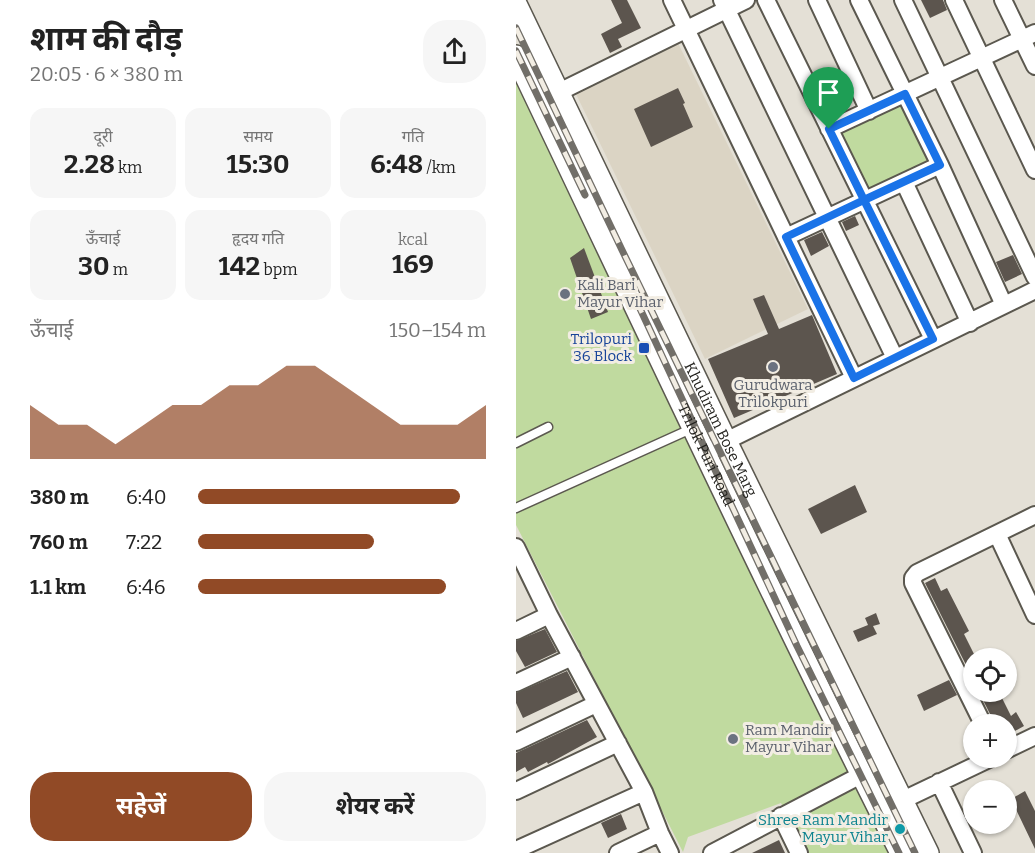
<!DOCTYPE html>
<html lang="hi">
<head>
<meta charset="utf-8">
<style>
	:root { --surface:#fff; --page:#f6f6f6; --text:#222; --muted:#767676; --accent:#914a26 }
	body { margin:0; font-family:Bitter,"Noto Sans Devanagari",serif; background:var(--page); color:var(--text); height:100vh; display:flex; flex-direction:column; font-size:22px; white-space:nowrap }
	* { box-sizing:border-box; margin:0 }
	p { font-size:20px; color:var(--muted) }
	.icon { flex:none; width:33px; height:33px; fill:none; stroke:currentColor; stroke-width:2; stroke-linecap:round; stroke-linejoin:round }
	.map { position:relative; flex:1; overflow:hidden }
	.sheet { display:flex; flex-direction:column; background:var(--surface); width:516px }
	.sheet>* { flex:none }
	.controls { position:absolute; left:447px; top:648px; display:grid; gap:12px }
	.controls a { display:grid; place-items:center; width:54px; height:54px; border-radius:50%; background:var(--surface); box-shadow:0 2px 4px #0004; font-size:30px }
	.pin { position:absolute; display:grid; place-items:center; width:51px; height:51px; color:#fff; margin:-62px -26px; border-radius:50% 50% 50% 0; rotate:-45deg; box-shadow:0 0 6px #0007 }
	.pin .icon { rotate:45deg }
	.round { display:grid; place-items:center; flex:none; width:63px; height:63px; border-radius:24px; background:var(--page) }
	.head { display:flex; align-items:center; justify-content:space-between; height:102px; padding:0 30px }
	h1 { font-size:33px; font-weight:700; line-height:45px }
	.stats { display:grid; grid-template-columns:repeat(3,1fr); gap:9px; height:102px; padding:6px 30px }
	.stats div { display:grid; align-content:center; border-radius:15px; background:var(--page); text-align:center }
	.stats b { font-size:26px; font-weight:700 }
	.stats small { font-size:16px; font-weight:400 }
	.stats p { font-size:16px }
	.chart { height:168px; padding:12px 30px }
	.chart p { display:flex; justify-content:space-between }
	.chart svg { width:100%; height:108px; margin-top:6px; fill:var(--accent); opacity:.7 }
	.cta { display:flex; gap:12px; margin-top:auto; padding:12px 30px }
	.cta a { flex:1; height:69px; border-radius:24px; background:var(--accent); color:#fff; font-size:24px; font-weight:700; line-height:69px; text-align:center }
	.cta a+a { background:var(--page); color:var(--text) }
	ul { padding:0 30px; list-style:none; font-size:20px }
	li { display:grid; grid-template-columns:96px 72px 1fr; align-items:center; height:45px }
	li i { height:15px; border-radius:8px; background:var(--accent) }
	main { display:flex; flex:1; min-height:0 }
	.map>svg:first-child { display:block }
	.built { fill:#dbd4c4 }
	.green { fill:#c0da9f }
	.building { fill:#5c554e }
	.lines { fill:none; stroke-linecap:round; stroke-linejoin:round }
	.service-casing { stroke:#5b584f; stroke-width:11 }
	.minor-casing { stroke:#5b584f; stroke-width:20 }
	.tertiary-casing { stroke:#5b584f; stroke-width:24 }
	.service { stroke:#fff; stroke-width:8 }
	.minor { stroke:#fff; stroke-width:16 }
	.tertiary { stroke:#fff; stroke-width:21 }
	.rail-casing { stroke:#726f69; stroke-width:7 }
	.rail { stroke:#f2ede3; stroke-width:4.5; stroke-dasharray:14; stroke-linecap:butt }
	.route-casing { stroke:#fff; stroke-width:12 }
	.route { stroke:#1a73e8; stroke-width:8 }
	.worship-dot { fill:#6b7280; stroke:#f2ede3; stroke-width:2 }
	.transit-dot { fill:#1a4fb4; stroke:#f2ede3; stroke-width:2 }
	.culture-dot { fill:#0f9aa8; stroke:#f2ede3; stroke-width:2 }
	.labels { text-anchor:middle; stroke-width:6; stroke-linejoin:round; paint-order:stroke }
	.worship-label { font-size:15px; fill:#5b616d; stroke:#f2ede3; text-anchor:start }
	.transit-label { font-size:15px; fill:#164399; stroke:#f2ede3; text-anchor:end }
	.street-label { font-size:15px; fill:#23221e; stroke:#f2ede3 }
	.culture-label { font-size:15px; fill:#0d838f; stroke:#f2ede3; text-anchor:end }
</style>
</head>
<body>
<main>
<section class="sheet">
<div class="head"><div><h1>शाम की दौड़</h1><p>20:05 · 6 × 380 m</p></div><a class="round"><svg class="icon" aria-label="share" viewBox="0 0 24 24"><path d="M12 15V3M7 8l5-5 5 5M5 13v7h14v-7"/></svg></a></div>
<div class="stats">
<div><p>दूरी</p><b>2.28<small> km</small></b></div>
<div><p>समय</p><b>15:30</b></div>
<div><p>गति</p><b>6:48<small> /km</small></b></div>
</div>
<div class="stats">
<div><p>ऊँचाई</p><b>30<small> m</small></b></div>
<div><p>हृदय गति</p><b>142<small> bpm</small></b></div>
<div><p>kcal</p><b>169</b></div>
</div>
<div class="chart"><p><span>ऊँचाई</span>150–154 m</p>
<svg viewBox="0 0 160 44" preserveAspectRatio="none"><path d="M0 44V22L10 30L20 30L30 38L40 30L50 22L60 22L70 14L80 14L90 6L100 6L110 14L120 22L130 30L140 30L150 30L160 22V44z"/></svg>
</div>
<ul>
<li><b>380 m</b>6:40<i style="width:91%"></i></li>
<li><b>760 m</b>7:22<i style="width:61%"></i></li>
<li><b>1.1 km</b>6:46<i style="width:86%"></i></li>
</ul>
<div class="cta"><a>सहेजें</a><a>शेयर करें</a></div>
</section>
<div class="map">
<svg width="519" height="853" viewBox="0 0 519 853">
	<rect width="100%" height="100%" fill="#e4e0d6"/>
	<!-- built -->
	<path class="built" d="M 161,41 L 292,309 L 189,359 L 58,90 Z"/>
	<!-- green -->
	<path class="green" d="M 0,64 L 378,853 L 290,853 L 265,803 L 172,837 L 167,852 L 0,525 Z
		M 383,86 L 419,163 L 352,195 L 315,119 Z"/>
	<!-- building -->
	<path class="building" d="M 95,0 L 111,0 L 125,28 L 102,39 L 106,47 L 94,53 L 85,34 L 106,23 Z
		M 405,0 L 427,0 L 431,10 L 414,18 Z
		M 162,88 L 169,103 L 167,104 L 177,127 L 135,147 L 118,109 Z
		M 339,216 L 343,225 L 330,231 L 326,222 Z
		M 306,232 L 313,246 L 295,256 L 288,240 Z
		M 68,248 L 92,312 L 75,319 L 54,258 Z
		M 497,255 L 506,274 L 489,282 L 480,262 Z
		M 248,295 L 263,329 L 296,315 L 321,374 L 218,418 L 192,359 L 252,334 L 237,299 Z
		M 339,485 L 351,512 L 305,534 L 292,509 Z
		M 419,578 L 425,591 L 431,588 L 453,631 L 448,634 L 458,654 L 458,681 L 409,583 Z
		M 360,613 L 364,624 L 357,626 L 361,634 L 342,642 L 337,631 L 352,625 L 349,618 Z
		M 29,629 L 41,652 L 9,667 L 0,651 L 0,641 Z
		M 51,671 L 62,692 L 7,718 L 0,703 L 0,693 Z
		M 433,680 L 441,695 L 408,711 L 401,695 Z
		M 463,692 L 483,692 L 495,716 L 500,712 L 508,726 L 490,736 L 490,724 L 483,724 L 479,719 L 477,720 Z
		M 71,720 L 81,737 L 32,764 L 31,762 L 12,772 L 9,767 L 0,772 L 0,753 Z
		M 509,791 L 519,811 L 519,849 L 495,799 Z
		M 105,814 L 111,829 L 92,838 L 85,823 Z
		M 263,840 L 269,853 L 236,853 Z"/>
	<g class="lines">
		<!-- service casing -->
		<g class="service-casing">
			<path id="service" d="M 0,443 L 32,427
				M 0,508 L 177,428"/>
		</g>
		<!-- minor casing -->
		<g class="minor-casing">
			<path id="minor" d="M 156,0 L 338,378
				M 206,0 L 379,358
				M 250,0 L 417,339
				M 301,0 L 353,111
				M 343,0 L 424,165 L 488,305
				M 387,0 L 519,277
				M 438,0 L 519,170
				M 487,0 L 519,66
				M 43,92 L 230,0
				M 313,129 L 519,33
				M 388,182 L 454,323
				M 270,237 L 424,165
				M 189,453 L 210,441 L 519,290
				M 481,534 L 519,615
				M 0,547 L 33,615 L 128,792 L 144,833 L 154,853
				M 0,631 L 33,615
				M 0,683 L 56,657
				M 467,724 L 397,583 L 397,578 L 401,573 L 519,515
				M 0,742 L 80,704
				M 490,750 L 519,736
				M 423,782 L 457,853
				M 0,791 L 102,743
				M 387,800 L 475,758
				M 265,816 L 283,853
				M 0,850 L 128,792
				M 102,853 L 144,833
				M 196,853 L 345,775"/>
		</g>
		<!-- tertiary casing -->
		<g class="tertiary-casing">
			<g id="tertiary">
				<path id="s1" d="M 0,4 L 210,441 L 412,853"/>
				<path id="s2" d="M 0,56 C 127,322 252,590 385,853"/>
			</g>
		</g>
		<!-- service -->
		<use href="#service" class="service"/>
		<!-- minor -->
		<use href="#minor" class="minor"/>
		<!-- tertiary -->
		<use href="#tertiary" class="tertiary"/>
		<!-- rail casing -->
		<g class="rail-casing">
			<path id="rail" d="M 0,28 L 106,250 L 399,853
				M 0,51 L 69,195
				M 120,300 L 281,646 L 383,853"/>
		</g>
		<!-- rail -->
		<use href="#rail" class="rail"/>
	</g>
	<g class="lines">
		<!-- route casing -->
		<g class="route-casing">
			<path id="route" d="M 313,129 L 348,200 L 270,237 L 338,378 L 417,339 L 348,200 L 424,165 L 389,94 L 313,129"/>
		</g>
		<!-- route -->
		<use href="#route" class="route"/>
	</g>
	<!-- markers -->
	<g class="worship-dot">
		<circle cx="49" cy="294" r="6"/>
		<circle cx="257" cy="367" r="6"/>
		<circle cx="217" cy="739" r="6"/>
	</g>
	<rect class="transit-dot" x="122" y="342" width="12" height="12" rx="3"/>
	<circle class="culture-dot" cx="384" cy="829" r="6"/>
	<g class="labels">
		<!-- worship labels -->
		<g class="worship-label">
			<text x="61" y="290">Kali Bari<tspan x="61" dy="17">Mayur Vihar</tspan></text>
			<text x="257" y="390" text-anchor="middle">Gurudwara<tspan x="257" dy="17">Trilokpuri</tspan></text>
			<text x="229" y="735">Ram Mandir<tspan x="229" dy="17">Mayur Vihar</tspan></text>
		</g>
		<!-- transit labels -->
		<g class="transit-label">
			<text x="116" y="344">Trilopuri<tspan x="116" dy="17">36 Block</tspan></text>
		</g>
		<!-- street labels -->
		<g class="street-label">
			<text dy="5" stroke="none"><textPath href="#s1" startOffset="472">Khudiram Bose Marg</textPath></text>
			<text dy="5" stroke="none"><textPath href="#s2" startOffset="442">Trilok Puri Road</textPath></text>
		</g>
		<!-- culture labels -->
		<g class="culture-label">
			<text x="372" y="825">Shree Ram Mandir<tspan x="372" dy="17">Mayur Vihar</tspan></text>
		</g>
	</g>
</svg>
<div class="controls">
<a><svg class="icon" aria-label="locate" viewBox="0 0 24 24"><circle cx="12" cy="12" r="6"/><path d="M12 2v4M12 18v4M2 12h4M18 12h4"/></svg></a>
<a>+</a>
<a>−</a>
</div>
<div class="pin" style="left:313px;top:129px;background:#1e9e55"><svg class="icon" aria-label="arrive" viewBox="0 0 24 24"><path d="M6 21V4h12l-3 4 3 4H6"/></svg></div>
</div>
</main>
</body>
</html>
